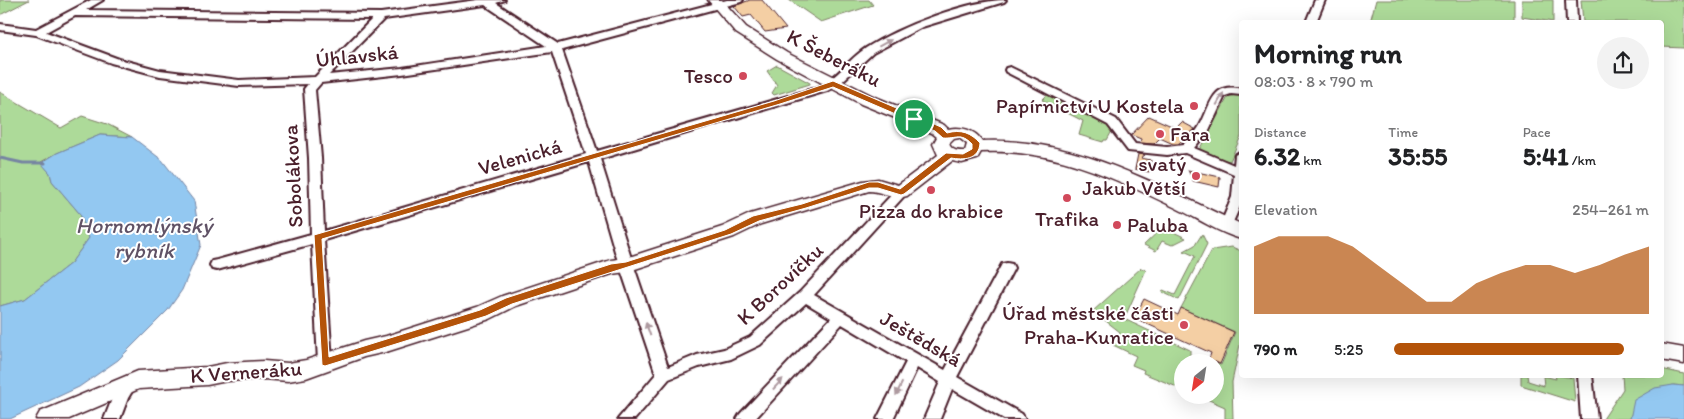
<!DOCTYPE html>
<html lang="en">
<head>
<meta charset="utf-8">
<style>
	:root { --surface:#fff; --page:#f2f2f2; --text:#202124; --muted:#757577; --accent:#b45309 }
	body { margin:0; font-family:Itim,sans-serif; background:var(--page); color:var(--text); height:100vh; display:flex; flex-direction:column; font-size:19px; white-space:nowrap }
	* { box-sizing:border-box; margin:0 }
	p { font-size:16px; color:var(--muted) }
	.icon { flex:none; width:28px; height:28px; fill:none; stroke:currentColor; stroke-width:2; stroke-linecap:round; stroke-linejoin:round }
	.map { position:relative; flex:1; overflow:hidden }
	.drawer { position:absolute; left:1239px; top:20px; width:425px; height:358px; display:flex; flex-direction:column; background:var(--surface); border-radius:5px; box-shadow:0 5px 20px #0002 }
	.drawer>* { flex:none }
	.needle { width:32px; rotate:210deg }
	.fabs { position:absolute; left:1174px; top:354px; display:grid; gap:10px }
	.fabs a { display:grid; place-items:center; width:50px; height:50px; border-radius:50%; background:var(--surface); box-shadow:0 5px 20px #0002; font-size:25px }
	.pin { position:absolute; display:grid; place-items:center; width:42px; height:42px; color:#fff; margin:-21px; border:2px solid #fff; border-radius:50%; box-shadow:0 1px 5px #0007 }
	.round { display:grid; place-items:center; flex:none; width:52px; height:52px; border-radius:26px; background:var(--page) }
	.overview { display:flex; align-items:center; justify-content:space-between; height:85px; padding:0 15px }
	h1 { font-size:28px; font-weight:700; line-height:38px }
	.figures { display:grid; grid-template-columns:repeat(3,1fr); gap:8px; height:85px; padding:5px 15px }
	.figures div { display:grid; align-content:center }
	.figures b { font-size:25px; font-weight:700 }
	.figures small { font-size:14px; font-weight:400 }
	.figures p { font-size:14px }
	.chart { height:140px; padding:10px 15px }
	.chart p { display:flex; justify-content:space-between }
	.chart svg { width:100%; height:90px; margin-top:5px; fill:var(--accent); opacity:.7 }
	ul { padding:0 15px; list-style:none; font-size:16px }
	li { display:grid; grid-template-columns:80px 60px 1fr; align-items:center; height:38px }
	li i { height:12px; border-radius:6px; background:var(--accent) }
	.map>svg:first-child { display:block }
	.green { fill:#adda99; stroke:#7c7c62 }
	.water { fill:#93c8f1; stroke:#7684a2 }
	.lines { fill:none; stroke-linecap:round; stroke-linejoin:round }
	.stream { stroke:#7684a2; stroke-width:3 }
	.building { fill:#f4cfa4; stroke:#4a1f2b }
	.street-casing { stroke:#4a1f2b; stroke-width:4 }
	.secondary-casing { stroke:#4a1f2b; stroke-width:3 }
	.street { fill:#fff; fill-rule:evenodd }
	.secondary { fill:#fff; fill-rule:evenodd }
	.oneway { fill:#ae9aa0 }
	.route { fill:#b45309; stroke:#fff; fill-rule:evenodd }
	.poi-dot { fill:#d1495b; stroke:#fff; stroke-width:2 }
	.labels { text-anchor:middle; stroke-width:4; stroke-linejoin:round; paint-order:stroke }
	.street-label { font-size:21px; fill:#4a1f2b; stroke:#fff }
	.poi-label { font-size:21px; fill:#4a1f2b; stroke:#fff; text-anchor:end }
	.water-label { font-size:22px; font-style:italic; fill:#605266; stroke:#fff }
</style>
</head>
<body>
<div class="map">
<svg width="1684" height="419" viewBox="0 0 1684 419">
	<rect width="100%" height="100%" fill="#fff"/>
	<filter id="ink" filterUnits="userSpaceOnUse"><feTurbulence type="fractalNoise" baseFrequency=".02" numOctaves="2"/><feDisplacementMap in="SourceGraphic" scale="10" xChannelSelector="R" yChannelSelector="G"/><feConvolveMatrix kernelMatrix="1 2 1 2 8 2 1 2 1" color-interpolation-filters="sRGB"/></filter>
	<g filter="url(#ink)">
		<!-- green -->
		<path class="green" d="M 0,0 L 29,0 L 0,15 Z
			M 789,0 L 869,0 L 873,5 L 821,22 Z
			M 1376,0 L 1514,0 L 1514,22 L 1370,22 Z
			M 1522,0 L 1553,0 L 1553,22 L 1522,17 Z
			M 1581,0 L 1684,0 L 1684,48 L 1661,47 L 1661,22 L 1583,22 Z
			M 777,65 L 810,83 L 810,84 L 774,95 L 772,93 L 777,85 L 767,71 Z
			M 0,92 L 61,128 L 82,116 L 107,124 L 132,137 L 100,135 L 57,153 L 41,162 L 50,173 L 52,181 L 80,214 L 89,238 L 71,263 L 25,299 L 0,306 Z
			M 1050,92 L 1064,99 L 1060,104 L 1068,108 L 1071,106 L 1084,115 L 1089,112 L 1108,124 L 1112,131 L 1107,140 L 1104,140 L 1103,142 L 1079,135 L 1083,121 L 1042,100 Z
			M 1235,95 L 1241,96 L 1241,136 L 1230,161 L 1224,160 L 1199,150 L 1228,97 Z
			M 1163,227 L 1186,238 L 1172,245 L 1162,241 L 1156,251 L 1144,245 Z
			M 1202,234 L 1207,244 L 1179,300 L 1162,292 L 1163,290 L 1175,295 L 1195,256 L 1184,251 L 1195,245 Z
			M 1232,247 L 1241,251 L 1241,340 L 1232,382 L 1233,419 L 1225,419 L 1225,407 L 1202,397 L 1202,395 L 1215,395 L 1215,363 L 1221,365 L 1235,332 L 1181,308 L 1212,250 Z
			M 1141,268 L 1146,270 L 1124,319 L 1190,350 L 1190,362 L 1182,362 L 1182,389 L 1143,373 L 1144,370 L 1132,365 L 1136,356 L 1113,345 L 1120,332 L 1093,311 Z
			M 1661,369 L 1684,374 L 1684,386 L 1673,385 L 1635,400 L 1630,419 L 1603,419 L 1623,389 L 1622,375 L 1661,375 Z
			M 1521,375 L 1527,375 L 1528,381 L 1544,386 L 1543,376 L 1556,379 L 1555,375 L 1573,378 L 1575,402 L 1521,385 Z"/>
		<!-- water -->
		<path class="water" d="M 100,135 L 132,137 L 162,160 L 194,201 L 201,245 L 182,290 L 168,310 L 118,360 L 79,387 L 10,419 L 0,419 L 0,306 L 25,299 L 71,263 L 89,238 L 80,214 L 52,181 L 50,173 L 41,163 L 57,153 Z
			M 1673,385 L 1684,386 L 1684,419 L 1630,419 L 1634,400 L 1655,388 Z"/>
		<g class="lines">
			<!-- stream -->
			<path class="stream" d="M 0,158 L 23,163 L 45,163"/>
		</g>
		<!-- building -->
		<path class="building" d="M 750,0 L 762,0 L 786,29 L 765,32 L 751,15 L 743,17 L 734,6 Z
			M 1149,116 L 1176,128 L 1182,122 L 1195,129 L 1178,144 L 1173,144 L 1160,138 L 1154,144 L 1140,143 L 1141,139 L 1131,135 Z
			M 1138,154 L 1145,155 L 1141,158 L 1151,160 L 1149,172 L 1135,169 Z
			M 1188,170 L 1220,177 L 1219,187 L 1193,181 Z
			M 1144,299 L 1178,315 L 1181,308 L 1234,332 L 1220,364 L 1209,359 L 1211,353 L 1134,318 Z"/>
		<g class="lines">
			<!-- street casing -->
			<g class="street-casing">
				<path id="street" d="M 91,0 L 103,0 L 86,10 L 381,13 L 478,0 L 505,0 L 496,3 L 558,44 L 727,0 L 743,0 L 741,2 L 562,50 L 597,151 L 819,87 C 838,77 849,59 866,48 C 899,27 967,0 1006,0 L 1004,2 L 922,27 L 873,53 L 837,86 L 827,91 L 600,159 L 630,255 L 668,367 L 697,355 L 724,349 L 750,337 L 800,292 L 897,189 L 905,189 L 907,192 L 905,195 L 814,295 L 945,370 L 1002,264 L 1007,263 L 1012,264 L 1014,268 L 957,377 L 1022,414 L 1025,419 L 1004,419 L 952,389 L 940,419 L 924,419 L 940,382 L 917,368 L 893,419 L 877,419 L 906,362 L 842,324 L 755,419 L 737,419 L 740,414 L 831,318 L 806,303 L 760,345 L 731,359 L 699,367 L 669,379 L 635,419 L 618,419 L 656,374 L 616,255 L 589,162 L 324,240 L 332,362 L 330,366 L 325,368 L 320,366 L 318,362 L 312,244 L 217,270 L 212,269 L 210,265 L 212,261 L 217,260 L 311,234 L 309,158 L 304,89 L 308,84 L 239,86 L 160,76 L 111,63 L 36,35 L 0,30 L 0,24 L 36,29 ZM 485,5 L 546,46 L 402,68 L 329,75 L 384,19 ZM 75,16 L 372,19 L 315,77 L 239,80 L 160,70 L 119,59 L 46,32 ZM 552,52 L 586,154 L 324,231 L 321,158 L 315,90 L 321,83 L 402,74 Z
					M 1315,0 L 1325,0 L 1316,22 L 1306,22 Z
					M 1566,0 L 1576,0 L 1577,22 L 1567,22 Z
					M 1010,67 L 1116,119 L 1135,144 L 1167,147 L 1183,145 C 1188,139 1195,134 1199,127 C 1211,107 1211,81 1241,89 L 1241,95 L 1231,94 L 1225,96 L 1209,130 L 1194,148 L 1234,165 L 1235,155 L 1241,151 L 1241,204 L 1230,229 L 1222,229 L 1220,226 L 1232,197 L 1234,174 L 1185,153 L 1167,155 L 1128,151 L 1108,125 L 1006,72 L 1005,70 L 1006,68 Z
					M 1578,375 L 1592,375 L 1597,419 L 1581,419 Z
					M 130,377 L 135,379 L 137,383 L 128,398 L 120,419 L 104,419 C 110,406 116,382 130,377 Z"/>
			</g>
			<!-- secondary casing -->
			<g class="secondary-casing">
				<path id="secondary" d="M 708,0 L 722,0 L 746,27 L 787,53 L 873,96 L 944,125 L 948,129 C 961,126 975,130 982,141 C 1075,136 1159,187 1241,224 L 1241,239 C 1219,233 1197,218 1176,208 C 1112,177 1053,148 981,152 L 977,159 L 962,163 L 952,161 L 907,196 C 895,200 882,191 869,191 L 761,224 L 734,237 L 626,272 L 612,274 L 516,306 L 490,319 L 386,352 L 364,357 L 306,378 L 288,381 L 264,379 L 227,381 L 207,385 L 139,389 L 69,419 L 36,419 L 40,412 L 138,371 L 207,367 L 227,363 L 264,361 L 288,363 L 306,360 L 364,341 L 386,336 L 477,307 L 502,296 L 611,260 L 626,258 L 722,227 L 750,214 L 863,181 L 878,179 L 898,185 L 938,155 L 933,144 L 937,137 L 932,133 L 861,104 L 777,59 L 736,33 ZM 959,138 L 967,144 L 965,151 C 958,151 952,151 949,144 L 954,139 Z
					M 1661,344 L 1684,348 L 1684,364 L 1661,360 Z"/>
			</g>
			<!-- street -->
			<use href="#street" class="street"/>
			<!-- secondary -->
			<use href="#secondary" class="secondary"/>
		</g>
		<!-- one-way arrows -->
		<defs><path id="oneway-solid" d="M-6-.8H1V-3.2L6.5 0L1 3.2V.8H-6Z" transform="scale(1.25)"/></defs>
		<g class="oneway">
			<use href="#oneway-solid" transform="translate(885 43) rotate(-28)"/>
			<use href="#oneway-solid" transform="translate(1220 99) rotate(-61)"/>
			<use href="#oneway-solid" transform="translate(648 329) rotate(-109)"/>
			<use href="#oneway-solid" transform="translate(778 384) rotate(-47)"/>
			<use href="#oneway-solid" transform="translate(899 389) rotate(116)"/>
		</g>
	</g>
	<!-- route -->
	<path class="route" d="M 833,81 L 941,127 L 947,133 C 961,129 971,133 980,143 C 979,160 963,160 951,158 L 904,194 L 901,195 L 878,188 L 869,188 L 806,208 L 759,221 L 731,234 L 512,304 L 486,316 L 325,366 L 322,365 L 314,235 L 774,101 ZM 833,87 L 935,131 L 943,138 C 957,139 960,132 972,144 L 972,149 L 963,154 L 946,153 L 900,189 L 878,182 L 869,182 L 802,204 L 753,216 L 725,230 L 626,262 L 611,264 L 506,298 L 480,310 L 329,357 L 322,239 L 780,104 Z"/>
	<!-- markers -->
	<g class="poi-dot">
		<circle cx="743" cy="76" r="5"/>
		<circle cx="1194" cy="106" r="5"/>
		<circle cx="1160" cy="134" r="5"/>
		<circle cx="1196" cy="176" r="5"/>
		<circle cx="931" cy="190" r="5"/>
		<circle cx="1067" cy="198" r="5"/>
		<circle cx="1117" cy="225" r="5"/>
		<circle cx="1184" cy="325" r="5"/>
	</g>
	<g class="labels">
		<!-- street labels -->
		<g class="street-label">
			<text transform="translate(357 56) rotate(-6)" y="7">Úhlavská</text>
			<text transform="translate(834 58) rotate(27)" y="7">K Šeberáku</text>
			<text transform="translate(520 157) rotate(-16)" y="7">Velenická</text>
			<text transform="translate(293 176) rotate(-93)" y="7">Sobolákova</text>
			<text transform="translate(780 284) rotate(-43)" y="7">K Borovíčku</text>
			<text transform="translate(921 339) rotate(30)" y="7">Ještědská</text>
			<text transform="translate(246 372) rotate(-4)" y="7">K Verneráku</text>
		</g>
		<!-- poi labels -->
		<g class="poi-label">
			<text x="733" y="83">Tesco</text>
			<text x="1184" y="113">Papírnictví U Kostela</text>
			<text x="1170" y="141" text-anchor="start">Fara</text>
			<text x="1186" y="171">svatý<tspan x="1186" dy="24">Jakub Větší</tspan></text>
			<text x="931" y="218" text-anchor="middle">Pizza do krabice</text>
			<text x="1067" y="226" text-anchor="middle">Trafika</text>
			<text x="1127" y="232" text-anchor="start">Paluba</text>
			<text x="1174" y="320">Úřad městské části<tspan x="1174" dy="24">Praha-Kunratice</tspan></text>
		</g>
		<!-- water labels -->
		<g class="water-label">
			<text x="144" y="233">Hornomlýnský<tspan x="144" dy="25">rybník</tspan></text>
		</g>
	</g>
</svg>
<div class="fabs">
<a><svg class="needle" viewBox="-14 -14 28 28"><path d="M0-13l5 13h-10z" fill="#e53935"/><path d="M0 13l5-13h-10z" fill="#757577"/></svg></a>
</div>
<div class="pin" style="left:914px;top:119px;background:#1e9e55"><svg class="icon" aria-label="arrive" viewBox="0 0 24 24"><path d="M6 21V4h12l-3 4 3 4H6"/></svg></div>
<section class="drawer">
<div class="overview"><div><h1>Morning run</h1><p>08:03 · 8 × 790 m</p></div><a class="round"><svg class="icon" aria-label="share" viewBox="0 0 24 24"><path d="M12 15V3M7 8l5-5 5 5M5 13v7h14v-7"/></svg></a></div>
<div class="figures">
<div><p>Distance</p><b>6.32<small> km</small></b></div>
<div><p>Time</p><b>35:55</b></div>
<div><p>Pace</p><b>5:41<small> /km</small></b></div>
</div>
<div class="chart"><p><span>Elevation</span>254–261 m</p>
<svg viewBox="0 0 160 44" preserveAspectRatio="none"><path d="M0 44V11L10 6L20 6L30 6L40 11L50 20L60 29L70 38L80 38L90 29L100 24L110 20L120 20L130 24L140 20L150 15L160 11V44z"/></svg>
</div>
<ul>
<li><b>790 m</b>5:25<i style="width:90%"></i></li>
</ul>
</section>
</div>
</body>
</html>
